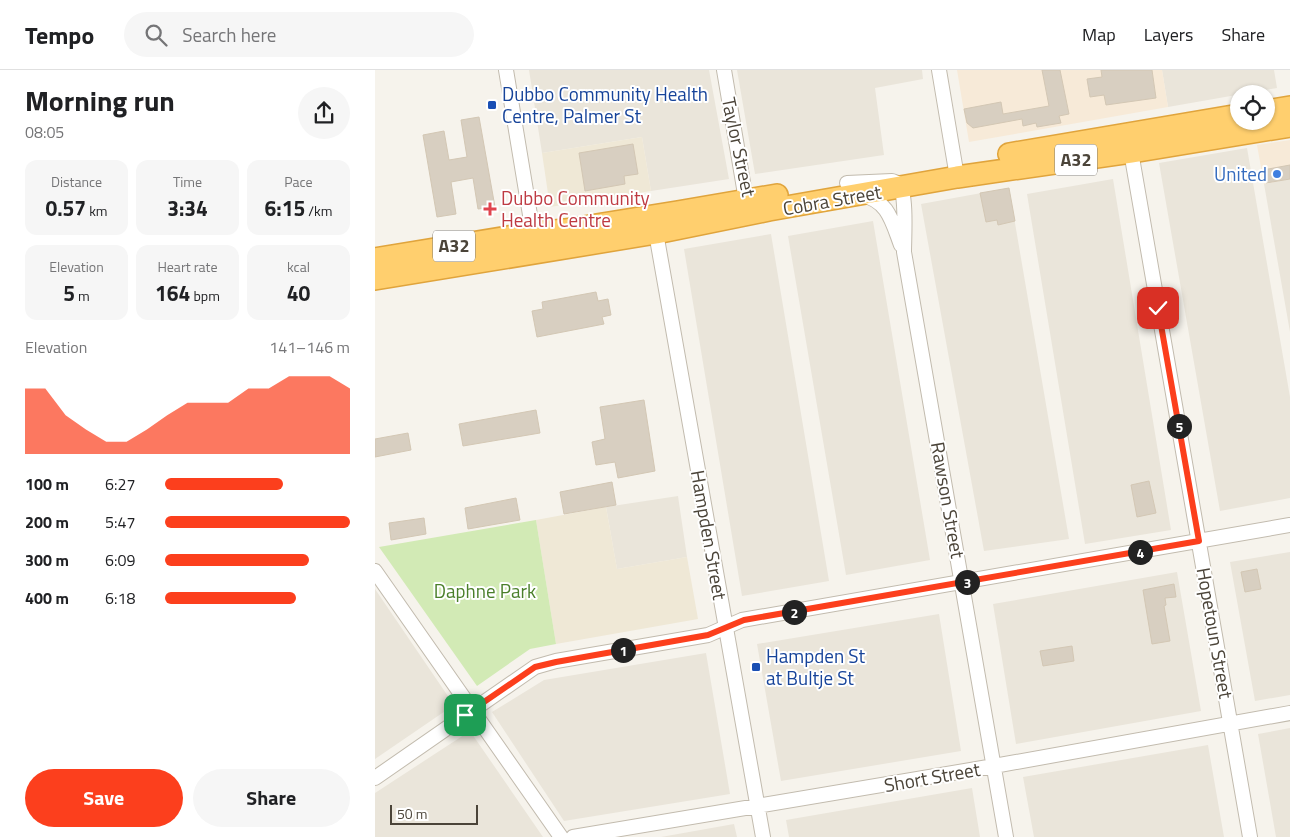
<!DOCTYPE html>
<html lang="en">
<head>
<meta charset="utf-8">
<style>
	:root { --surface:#fff; --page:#f6f6f6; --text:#202124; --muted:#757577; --line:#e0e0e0; --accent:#fc3f1d }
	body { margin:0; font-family:"Titillium Web",sans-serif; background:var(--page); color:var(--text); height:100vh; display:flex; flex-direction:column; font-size:19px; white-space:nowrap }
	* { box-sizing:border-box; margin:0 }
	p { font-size:16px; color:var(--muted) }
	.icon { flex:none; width:28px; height:28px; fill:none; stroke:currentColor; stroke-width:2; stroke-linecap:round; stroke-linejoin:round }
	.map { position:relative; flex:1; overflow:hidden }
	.drawer { display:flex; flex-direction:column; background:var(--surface); width:375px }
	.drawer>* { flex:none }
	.buttons { position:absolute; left:855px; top:15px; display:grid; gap:10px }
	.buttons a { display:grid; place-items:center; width:45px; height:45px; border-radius:50%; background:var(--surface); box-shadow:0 1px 4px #0004; font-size:25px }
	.scale { position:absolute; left:15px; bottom:12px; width:88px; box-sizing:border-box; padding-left:5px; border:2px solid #4b4439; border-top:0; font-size:14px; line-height:18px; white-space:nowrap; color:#4b4439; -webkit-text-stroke:4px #fff; paint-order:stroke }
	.pin { position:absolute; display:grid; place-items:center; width:42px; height:42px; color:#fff; margin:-21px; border-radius:10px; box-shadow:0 2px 8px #0006 }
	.km { position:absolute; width:25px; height:25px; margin:-12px; border-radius:50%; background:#222; color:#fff; font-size:14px; line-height:25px; text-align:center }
	.round { display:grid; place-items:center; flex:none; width:52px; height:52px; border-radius:26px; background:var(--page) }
	.overview { display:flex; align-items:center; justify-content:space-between; height:85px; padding:0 25px }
	h1 { font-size:28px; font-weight:700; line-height:38px }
	.stats { display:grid; grid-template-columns:repeat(3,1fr); gap:8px; height:85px; padding:5px 25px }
	.stats div { display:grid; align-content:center; border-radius:12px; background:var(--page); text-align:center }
	.stats b { font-size:21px; font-weight:700 }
	.stats small { font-size:14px; font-weight:400 }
	.stats p { font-size:14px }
	.chart { height:140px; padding:10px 25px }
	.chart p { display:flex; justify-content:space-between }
	.chart svg { width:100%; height:90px; margin-top:5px; fill:var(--accent); opacity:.7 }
	.action { display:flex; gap:10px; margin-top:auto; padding:10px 25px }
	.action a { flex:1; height:58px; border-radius:30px; background:var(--accent); color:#fff; font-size:20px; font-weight:700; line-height:58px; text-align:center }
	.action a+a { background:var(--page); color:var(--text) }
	ul { padding:0 25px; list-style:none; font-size:16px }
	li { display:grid; grid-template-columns:80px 60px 1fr; align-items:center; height:38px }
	li i { height:12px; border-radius:6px; background:var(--accent) }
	header { display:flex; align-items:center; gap:30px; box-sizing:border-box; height:70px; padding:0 25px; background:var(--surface); border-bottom:1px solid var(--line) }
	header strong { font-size:24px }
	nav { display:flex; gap:28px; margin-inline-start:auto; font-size:18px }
	.search { width:350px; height:45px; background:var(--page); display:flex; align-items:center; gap:12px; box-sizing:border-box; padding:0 18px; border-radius:28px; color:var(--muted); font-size:19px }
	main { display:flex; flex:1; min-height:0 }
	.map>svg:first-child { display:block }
	.residential { fill:#eae5da }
	.commercial { fill:#f7ead8 }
	.education { fill:#efe8d6 }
	.green { fill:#d2eab5 }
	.building { fill:#d8cfc1; stroke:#d3c7b4 }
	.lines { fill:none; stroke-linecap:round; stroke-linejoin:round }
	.minor-casing { stroke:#c2bbae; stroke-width:16 }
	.highway-casing { stroke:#e0a43c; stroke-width:24 }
	.minor { stroke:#fff; stroke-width:14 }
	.highway { stroke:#ffcf6e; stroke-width:21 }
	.route-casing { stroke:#fff; stroke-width:10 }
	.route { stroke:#fc3f1d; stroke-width:6 }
	.transit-dot { fill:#1a4fb4; stroke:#fff; stroke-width:2 }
	.shop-dot { fill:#3f7fe0; stroke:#fff; stroke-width:2 }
	.health-dot { fill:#e0444e; stroke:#fff; stroke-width:2 }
	.labels { text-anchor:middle; stroke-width:4; stroke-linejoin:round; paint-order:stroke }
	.shield { fill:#fff; stroke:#817c74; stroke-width:1 }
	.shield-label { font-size:18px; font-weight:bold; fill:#4b4439 }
	.transit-label { font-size:19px; fill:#164399; stroke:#fff; text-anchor:start }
	.street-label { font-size:19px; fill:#4b4439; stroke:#fff }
	.shop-label { font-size:19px; fill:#366cbe; stroke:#fff; text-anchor:end }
	.health-label { font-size:19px; fill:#be3a42; stroke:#fff; text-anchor:start }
	.park-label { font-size:19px; fill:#4a7f2a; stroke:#fff }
</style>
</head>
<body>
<header>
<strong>Tempo</strong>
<div class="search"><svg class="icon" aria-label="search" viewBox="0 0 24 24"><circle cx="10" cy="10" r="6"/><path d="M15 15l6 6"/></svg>Search here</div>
<nav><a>Map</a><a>Layers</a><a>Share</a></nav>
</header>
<main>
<section class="drawer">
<div class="overview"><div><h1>Morning run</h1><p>08:05</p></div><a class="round"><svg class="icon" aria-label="share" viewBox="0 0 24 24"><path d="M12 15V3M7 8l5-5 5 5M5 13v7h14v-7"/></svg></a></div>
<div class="stats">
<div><p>Distance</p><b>0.57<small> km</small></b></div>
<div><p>Time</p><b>3:34</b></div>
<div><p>Pace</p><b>6:15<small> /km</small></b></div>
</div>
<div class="stats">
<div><p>Elevation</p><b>5<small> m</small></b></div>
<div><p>Heart rate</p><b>164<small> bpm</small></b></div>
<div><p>kcal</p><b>40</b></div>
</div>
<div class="chart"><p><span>Elevation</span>141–146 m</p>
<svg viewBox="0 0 160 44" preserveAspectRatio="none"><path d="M0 44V12L10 12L20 25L30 32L40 38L50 38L60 32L70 25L80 19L90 19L100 19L110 12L120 12L130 6L140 6L150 6L160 12V44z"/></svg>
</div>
<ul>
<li><b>100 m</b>6:27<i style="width:64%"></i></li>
<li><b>200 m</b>5:47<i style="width:100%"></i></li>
<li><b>300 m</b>6:09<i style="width:78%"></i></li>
<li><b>400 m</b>6:18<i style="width:71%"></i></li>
</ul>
<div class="action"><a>Save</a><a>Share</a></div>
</section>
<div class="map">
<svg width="915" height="767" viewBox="0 0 915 767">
	<rect width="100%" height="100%" fill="#f6f3ec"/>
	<!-- residential -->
	<path class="residential" d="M 154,0 L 334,0 L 354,109 L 276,121 L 267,67 L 167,83 Z
		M 362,0 L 547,0 L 548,9 L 500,18 L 509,85 L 380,104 Z
		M 787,0 L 899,0 L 902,18 L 793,37 Z
		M 872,78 L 915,327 L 915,428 L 845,441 L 784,93 Z
		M 738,109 L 796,460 L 710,474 L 652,124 Z
		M 915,109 L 915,262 L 889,114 Z
		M 634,118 L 694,469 L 609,481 L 546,134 Z
		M 498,151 L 555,490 L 471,505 L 413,166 Z
		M 396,164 L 454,511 L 367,526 L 309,179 Z
		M 303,426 L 312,487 L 242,499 L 231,437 Z
		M 915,482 L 915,625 L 880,631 L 855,492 Z
		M 802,502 L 826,641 L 641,674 L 618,534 Z
		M 0,519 L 79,635 L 0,689 Z
		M 564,544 L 586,681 L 406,711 L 382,574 Z
		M 331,583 L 355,724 L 189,751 L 117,642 L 169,610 Z
		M 915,658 L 915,767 L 901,767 L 883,664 Z
		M 95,661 L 168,767 L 0,767 L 0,723 Z
		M 833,675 L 849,767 L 659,767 L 648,707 Z
		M 597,718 L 605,767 L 414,767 L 411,750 Z
		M 359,754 L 362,767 L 286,767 Z"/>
	<!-- commercial -->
	<path class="commercial" d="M 582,0 L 787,0 L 793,37 L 594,72 Z
		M 915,70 L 915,109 L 889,114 L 882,75 Z"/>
	<!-- education -->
	<path class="education" d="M 267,67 L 276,121 L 175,137 L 167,83 Z
		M 231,437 L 242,499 L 312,487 L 323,549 L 181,574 L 161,450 Z"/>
	<!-- green -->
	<path class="green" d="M 161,450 L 181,574 L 155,579 L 102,616 L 4,477 Z"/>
	<!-- building -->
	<path class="building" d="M 667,0 L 685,0 L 694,44 L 684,46 L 686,53 L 662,57 L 661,53 L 648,56 L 647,49 L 598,58 L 592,53 L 589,39 L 626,32 L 628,44 L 674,36 Z
		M 726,0 L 777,0 L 781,28 L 731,35 L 729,25 L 715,27 L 712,9 L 727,7 Z
		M 104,47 L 120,137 L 103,139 L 98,108 L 76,112 L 81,144 L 62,147 L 48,65 L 69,61 L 74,90 L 92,87 L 86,50 Z
		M 258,74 L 263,104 L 249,106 L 250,114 L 210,121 L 204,83 Z
		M 915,95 L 915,109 L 891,113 L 888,100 Z
		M 634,118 L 640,151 L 623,155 L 622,150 L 611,152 L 605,123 Z
		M 221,222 L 223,231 L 233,229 L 236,245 L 227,247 L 229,254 L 162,267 L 157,241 L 168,239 L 167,232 Z
		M 269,330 L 280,401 L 243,408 L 240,392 L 221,395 L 217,372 L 230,369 L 225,337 Z
		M 161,340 L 165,363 L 88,376 L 84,354 Z
		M 33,363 L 36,380 L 0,387 L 0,369 Z
		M 774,411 L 781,443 L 762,447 L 756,415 Z
		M 237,412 L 241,435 L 189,444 L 185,422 Z
		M 141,428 L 145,450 L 93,459 L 90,438 Z
		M 49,448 L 51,464 L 16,470 L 14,453 Z
		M 882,499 L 886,519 L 870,522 L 866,502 Z
		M 799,514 L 801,527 L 790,528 L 791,535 L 789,536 L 795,571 L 777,574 L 768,520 Z
		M 697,576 L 699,591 L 668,596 L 665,581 Z"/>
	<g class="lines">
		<!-- minor casing -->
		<g class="minor-casing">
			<path id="minor" d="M 131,0 L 158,163
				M 349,0 L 371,130 L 376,135
				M 564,0 L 582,107
				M 755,76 L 875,767
				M 472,113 L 517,111 C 520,112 522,112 524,114 C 532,124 529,169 529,182 L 631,767
				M 486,125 C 513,130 517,151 526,175
				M 281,163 L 388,767
				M 0,501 L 186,767
				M 0,708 L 160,597 L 181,591 L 333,565 L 367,550 L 915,455
				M 198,767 L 619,696 L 915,643"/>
		</g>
		<!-- highway casing -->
		<g class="highway-casing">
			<path id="highway" d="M 891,41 L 915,37
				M 634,84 L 864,45
				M 0,189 L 158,163 L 190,160 L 302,142 L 402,125
				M 0,209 L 281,163 L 394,140 L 582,107 L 756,82 L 915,56"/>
		</g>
		<!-- minor -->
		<use href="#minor" class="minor"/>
		<!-- highway -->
		<use href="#highway" class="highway"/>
	</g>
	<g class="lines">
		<!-- route casing -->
		<g class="route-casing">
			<path id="route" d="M 90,645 L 160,597 L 181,592 L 333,565 L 369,550 L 824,471 L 783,238"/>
		</g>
		<!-- route -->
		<use href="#route" class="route"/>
	</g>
	<!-- markers -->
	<g class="transit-dot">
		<rect x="112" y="30" width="10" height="10" rx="2.5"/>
		<rect x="376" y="592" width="10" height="10" rx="2.5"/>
	</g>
	<circle class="shop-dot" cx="902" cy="104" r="5"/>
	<path class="health-dot" d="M112.5 131.5h5v5h5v5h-5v5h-5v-5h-5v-5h5z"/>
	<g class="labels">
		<!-- shield labels -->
		<g class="shield">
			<rect x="680" y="74.5" width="42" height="31" rx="4"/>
			<rect x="58" y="160.5" width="42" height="31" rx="4"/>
		</g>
		<g class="shield-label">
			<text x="701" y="96">A32</text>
			<text x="79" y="182">A32</text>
		</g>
		<!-- transit labels -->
		<g class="transit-label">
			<text x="127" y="31">Dubbo Community Health<tspan x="127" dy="22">Centre, Palmer St</tspan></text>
			<text x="391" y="593">Hampden St<tspan x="391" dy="22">at Bultje St</tspan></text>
		</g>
		<!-- street labels -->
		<g class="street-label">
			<text transform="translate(364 77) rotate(78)" y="7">Taylor Street</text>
			<text transform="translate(457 130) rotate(-10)" y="7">Cobra Street</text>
			<text transform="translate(573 430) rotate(80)" y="7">Rawson Street</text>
			<text transform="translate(334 465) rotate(80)" y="7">Hampden Street</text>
			<text transform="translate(840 563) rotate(80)" y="7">Hopetoun Street</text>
			<text transform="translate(557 707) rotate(-10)" y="7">Short Street</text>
		</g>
		<!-- shop labels -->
		<g class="shop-label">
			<text x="892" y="111">United</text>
		</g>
		<!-- health labels -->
		<g class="health-label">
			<text x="126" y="135">Dubbo Community<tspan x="126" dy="22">Health Centre</tspan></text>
		</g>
		<!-- park labels -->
		<g class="park-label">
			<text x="110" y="528">Daphne Park</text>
		</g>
	</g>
</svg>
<div class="buttons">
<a><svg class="icon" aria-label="locate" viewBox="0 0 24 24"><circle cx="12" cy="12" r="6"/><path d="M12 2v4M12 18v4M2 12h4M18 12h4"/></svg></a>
</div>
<div class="scale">50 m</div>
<div class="pin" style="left:90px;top:645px;background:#1e9e55"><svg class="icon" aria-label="arrive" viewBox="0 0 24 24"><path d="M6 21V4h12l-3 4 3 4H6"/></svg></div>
<div class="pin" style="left:783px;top:238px;background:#d93025"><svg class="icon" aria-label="check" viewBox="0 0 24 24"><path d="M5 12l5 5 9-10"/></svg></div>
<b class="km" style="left:248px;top:580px">1</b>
<b class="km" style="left:419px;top:542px">2</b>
<b class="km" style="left:592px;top:512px">3</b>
<b class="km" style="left:765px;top:482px">4</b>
<b class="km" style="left:804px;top:356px">5</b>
</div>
</main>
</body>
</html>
